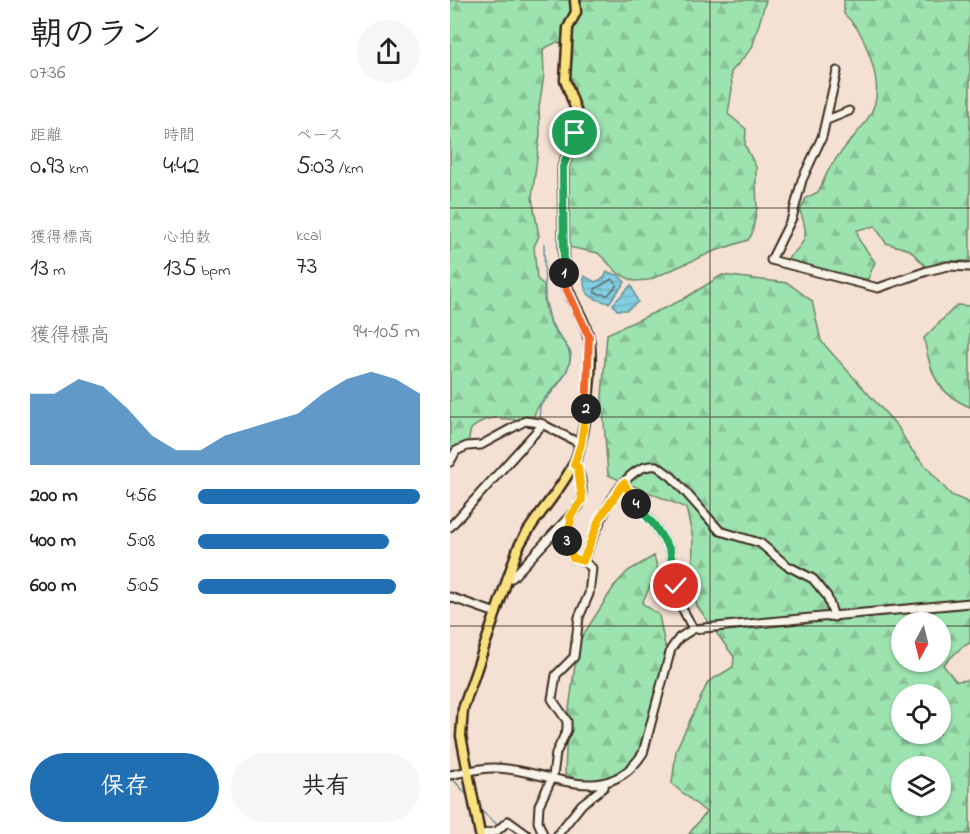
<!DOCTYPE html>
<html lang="ja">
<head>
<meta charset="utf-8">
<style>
	:root { --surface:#fff; --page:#f6f6f6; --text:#222; --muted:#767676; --accent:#1f6fb2 }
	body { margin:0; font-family:"Indie Flower","Klee One",sans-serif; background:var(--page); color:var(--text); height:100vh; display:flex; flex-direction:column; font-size:22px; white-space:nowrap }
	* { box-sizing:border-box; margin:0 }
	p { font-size:20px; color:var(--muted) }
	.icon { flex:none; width:33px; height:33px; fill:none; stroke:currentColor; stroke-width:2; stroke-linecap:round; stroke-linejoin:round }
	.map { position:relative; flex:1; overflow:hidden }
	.panel { display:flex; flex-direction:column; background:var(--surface); width:450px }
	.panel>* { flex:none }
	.needle { width:39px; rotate:187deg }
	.controls { position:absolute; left:441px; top:612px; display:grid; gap:12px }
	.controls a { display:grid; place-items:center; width:60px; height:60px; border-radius:50%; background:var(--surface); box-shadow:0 2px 4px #0004; font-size:30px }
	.pin { position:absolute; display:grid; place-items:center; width:51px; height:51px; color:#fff; margin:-26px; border:3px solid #fff; border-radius:50%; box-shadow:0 2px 6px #0007 }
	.km { position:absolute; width:30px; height:30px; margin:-15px; border-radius:50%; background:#222; color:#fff; font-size:16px; line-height:30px; text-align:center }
	.round { display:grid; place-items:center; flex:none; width:63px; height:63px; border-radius:32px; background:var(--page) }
	.headline { display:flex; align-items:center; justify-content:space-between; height:102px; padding:0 30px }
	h1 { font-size:33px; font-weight:600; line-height:45px }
	.figures { display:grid; grid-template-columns:repeat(3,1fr); gap:9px; height:102px; padding:6px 30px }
	.figures div { display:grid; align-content:center }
	.figures b { font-size:26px; font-weight:600 }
	.figures small { font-size:16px; font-weight:400 }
	.figures p { font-size:16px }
	.chart { height:168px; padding:12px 30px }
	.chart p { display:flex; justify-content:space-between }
	.chart svg { width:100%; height:108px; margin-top:6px; fill:var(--accent); opacity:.7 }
	.button { display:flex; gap:12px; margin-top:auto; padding:12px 30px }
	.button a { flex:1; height:69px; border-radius:36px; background:var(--accent); color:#fff; font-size:24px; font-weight:600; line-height:69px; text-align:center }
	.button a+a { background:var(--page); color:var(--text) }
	ul { padding:0 30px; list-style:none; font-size:20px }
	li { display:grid; grid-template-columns:96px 72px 1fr; align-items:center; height:45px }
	li i { height:15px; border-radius:8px; background:var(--accent) }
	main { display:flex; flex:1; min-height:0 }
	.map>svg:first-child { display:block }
	.forest { fill:url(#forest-firs); stroke:#6c8666; stroke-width:1.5; fill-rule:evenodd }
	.water { fill:url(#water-rules); stroke:#668d94; stroke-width:1.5 }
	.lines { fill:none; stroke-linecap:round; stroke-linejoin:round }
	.shore { stroke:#586c6c; stroke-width:1.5 }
	.stream { stroke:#668d94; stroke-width:1.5 }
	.minor-casing { stroke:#3b2a1e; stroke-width:11 }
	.major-casing { stroke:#3b2a1e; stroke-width:13 }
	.minor { stroke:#f7f3e8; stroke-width:7 }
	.major { stroke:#fae180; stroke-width:8 }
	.split-1-casing { stroke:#fff; stroke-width:12 }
	.split-2-casing { stroke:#fff; stroke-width:12 }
	.split-3-casing { stroke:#fff; stroke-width:12 }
	.split-4-casing { stroke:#fff; stroke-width:12 }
	.split-5-casing { stroke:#fff; stroke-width:12 }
	.split-1 { stroke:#22a559; stroke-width:8 }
	.split-2 { stroke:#f0652b; stroke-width:8 }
	.split-3 { stroke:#f5b400; stroke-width:8 }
	.split-4 { stroke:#f5b400; stroke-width:8 }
	.split-5 { stroke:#22a559; stroke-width:8 }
	.grid { fill:none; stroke:#3b2a1e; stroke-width:1.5; stroke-opacity:0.55 }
</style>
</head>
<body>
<main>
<section class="panel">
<div class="headline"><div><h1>朝のラン</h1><p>07:36</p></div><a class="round"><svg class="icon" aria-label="share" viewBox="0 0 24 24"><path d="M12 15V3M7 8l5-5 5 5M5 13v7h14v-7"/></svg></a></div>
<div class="figures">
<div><p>距離</p><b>0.93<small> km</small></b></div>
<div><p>時間</p><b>4:42</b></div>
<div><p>ペース</p><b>5:03<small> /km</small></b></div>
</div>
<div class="figures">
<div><p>獲得標高</p><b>13<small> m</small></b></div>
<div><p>心拍数</p><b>135<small> bpm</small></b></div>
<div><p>kcal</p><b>73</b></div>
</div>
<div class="chart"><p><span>獲得標高</span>94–105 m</p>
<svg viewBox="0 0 160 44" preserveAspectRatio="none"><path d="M0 44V15L10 15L20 9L30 12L40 21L50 32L60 38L70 38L80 32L90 29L100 26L110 23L120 15L130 9L140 6L150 9L160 15V44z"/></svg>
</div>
<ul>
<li><b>200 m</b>4:56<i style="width:100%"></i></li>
<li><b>400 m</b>5:08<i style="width:86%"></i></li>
<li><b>600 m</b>5:05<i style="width:89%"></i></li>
</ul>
<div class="button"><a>保存</a><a>共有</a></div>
</section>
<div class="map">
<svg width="520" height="834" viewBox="0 0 520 834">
	<defs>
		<pattern id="forest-firs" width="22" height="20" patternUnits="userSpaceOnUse" patternTransform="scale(1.5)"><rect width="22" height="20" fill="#9de3af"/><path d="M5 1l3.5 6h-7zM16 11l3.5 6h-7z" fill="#88c396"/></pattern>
		<pattern id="water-rules" width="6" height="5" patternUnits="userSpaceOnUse" patternTransform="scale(1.5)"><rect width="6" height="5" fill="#83cfe2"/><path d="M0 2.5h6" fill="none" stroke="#72b2c1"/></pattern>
	</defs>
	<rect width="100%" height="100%" fill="#f4e1d3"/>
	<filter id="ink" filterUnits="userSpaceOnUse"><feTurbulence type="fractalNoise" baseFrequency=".0167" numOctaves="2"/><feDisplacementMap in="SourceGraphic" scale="12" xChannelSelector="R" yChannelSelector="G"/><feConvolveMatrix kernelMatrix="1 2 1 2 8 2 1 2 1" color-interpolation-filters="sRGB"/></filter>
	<g filter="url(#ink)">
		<!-- forest -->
		<path class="forest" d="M 0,0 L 124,0 L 125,12 L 116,45 L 107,42 L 93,49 L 94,75 L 89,107 L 90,134 L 82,198 L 89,236 L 84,247 L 87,279 L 94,285 C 94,299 94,310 100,322 C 104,334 122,346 120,359 C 117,385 89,395 83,418 L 69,420 L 44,418 L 34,420 L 21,429 L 18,443 L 0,455 Z
			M 128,0 L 316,0 L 302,48 L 281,72 L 282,89 L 278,114 L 296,129 L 295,145 L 306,167 L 306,183 L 307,208 L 302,234 L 298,240 L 262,252 L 199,280 L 184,281 L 169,274 L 148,253 L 118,247 L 115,167 L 128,133 L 118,80 L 121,28 Z
			M 394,0 L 520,0 L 520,261 L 492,261 L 477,268 L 460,250 L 436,243 L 425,226 L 407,230 L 409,240 L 425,262 L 418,279 L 399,277 L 336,260 C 356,243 360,236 350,211 L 356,198 L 368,192 C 373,183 377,171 383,163 C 411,122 440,114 420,57 C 413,37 410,29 394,14 Z
			M 272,275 L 338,283 L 362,301 L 371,341 L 448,427 L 460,448 L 501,495 L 520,503 L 520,643 L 512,647 L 493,665 L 506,681 L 520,680 L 520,834 L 239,834 L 256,812 L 222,784 L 226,750 L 258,682 L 283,667 L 284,657 L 247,606 L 242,590 L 243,538 L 236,508 L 158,475 L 152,396 L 157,334 L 232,300 ZM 452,622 L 490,622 L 490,662 L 452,662 ZM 452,694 L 490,694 L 490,734 L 452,734 ZM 452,766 L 490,766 L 490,806 L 452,806 Z
			M 507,305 L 520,306 L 520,407 C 486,393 480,372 474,338 Z
			M 204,556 L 208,570 L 192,603 L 209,615 L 218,661 L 197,742 L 168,777 L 140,785 L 115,774 L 117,724 L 128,643 L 165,585 L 178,571 Z"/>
		<!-- water -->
		<path class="water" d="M 157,272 L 168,275 L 175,282 L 159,303 C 143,299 132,296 134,276 L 145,282 L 154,278 Z
			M 181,285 L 188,302 L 177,310 L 167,310 L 163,304 Z"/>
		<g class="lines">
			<!-- shore -->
			<path class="shore" d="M 162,279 L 167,285 L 158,295 L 145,293 L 145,289 Z"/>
			<!-- stream -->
			<path class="stream" d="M 89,419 L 90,406 C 104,390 120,375 121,353 L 101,323 L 95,299 L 94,243
				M 0,521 L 44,473
				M 2,778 L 16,794
				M 30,810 L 48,825"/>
			<!-- minor casing -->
			<g class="minor-casing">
				<path id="minor" d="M 387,71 L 372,137 L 352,180 L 342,218 L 321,260 L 428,288 L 477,271 L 498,266 L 520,267
					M 377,120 L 399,111
					M 0,462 L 6,451 L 17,446 L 31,445 L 75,421 L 90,423 L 131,444
					M 174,483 L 181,496 L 205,526 L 220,550 L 228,600 L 243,629
					M 0,527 L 93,424
					M 133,561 C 145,535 169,461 207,466 L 222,477 L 270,531 L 310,543 L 336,565 L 363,579 L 377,596 L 384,617
					M 57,578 L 62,578 L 129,506 C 134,495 133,474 124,465
					M 0,597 L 46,613
					M 0,775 C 15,772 31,767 46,768 C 98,769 155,812 193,753 L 221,649 L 229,638 L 243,629 L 520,603
					M 34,834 L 47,831 L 58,821 L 76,834
					M 93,834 L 88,822 L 89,805 L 103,776 L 106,753 L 117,730 L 117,721 L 102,699 L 106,675 L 124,657 L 129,617 L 139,594 L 142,568 L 133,561 L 123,558 L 115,536 L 121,522 L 120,517
					M 108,834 L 132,804 L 154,787 L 155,782"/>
			</g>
			<!-- major casing -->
			<g class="major-casing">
				<path id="major" d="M 30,834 L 11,736 L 13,709 L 68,548 C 83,518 108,495 123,465 C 135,443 144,364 139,339 C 135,317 118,299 114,276 L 113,167 L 125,133 L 126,110 L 115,80 L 118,28 L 126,12 L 125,0"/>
			</g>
			<!-- minor -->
			<use href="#minor" class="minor"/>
			<!-- major -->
			<use href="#major" class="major"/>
		</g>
	</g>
	<g class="lines" filter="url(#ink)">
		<!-- split-1 casing -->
		<g class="split-1-casing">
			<path id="split-1" d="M 114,273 L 113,167 L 125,133"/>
		</g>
		<!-- split-2 casing -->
		<g class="split-2-casing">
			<path id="split-2" d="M 114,273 L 117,290 L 139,337 L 136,409"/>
		</g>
		<!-- split-3 casing -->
		<g class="split-3-casing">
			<path id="split-3" d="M 117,541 L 115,536 L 121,522 L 120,517 L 132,500 L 128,467 L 124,465 L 131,444 L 136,409"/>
		</g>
		<!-- split-4 casing -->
		<g class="split-4-casing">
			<path id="split-4" d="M 117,541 L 123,558 L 133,561 L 150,518 L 174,483 L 186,504"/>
		</g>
		<!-- split-5 casing -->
		<g class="split-5-casing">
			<path id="split-5" d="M 186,504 L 205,526 L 220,550 L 226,586"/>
		</g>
		<!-- split-1 -->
		<use href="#split-1" class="split-1"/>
		<!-- split-2 -->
		<use href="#split-2" class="split-2"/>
		<!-- split-3 -->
		<use href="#split-3" class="split-3"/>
		<!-- split-4 -->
		<use href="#split-4" class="split-4"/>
		<!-- split-5 -->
		<use href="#split-5" class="split-5"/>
	</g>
	<!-- grid -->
	<path class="grid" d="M 260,0 L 260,834M 0,208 L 520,208M 0,417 L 520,417M 0,626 L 452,626M 490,626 L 520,626"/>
</svg>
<div class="controls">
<a><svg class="needle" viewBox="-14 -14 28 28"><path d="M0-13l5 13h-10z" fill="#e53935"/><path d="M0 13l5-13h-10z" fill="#767676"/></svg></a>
<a><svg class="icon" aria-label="locate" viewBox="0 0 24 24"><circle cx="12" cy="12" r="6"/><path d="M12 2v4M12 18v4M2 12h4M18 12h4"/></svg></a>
<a><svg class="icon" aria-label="layers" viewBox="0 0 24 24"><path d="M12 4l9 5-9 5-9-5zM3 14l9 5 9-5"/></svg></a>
</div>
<div class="pin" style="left:125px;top:133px;background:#1e9e55"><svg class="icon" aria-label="arrive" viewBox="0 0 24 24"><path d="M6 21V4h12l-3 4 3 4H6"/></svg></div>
<div class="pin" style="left:226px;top:586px;background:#d93025"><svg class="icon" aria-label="check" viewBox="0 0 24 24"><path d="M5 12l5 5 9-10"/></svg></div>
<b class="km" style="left:114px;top:273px">1</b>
<b class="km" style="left:136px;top:409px">2</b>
<b class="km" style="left:117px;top:541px">3</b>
<b class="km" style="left:186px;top:504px">4</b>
</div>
</main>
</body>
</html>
